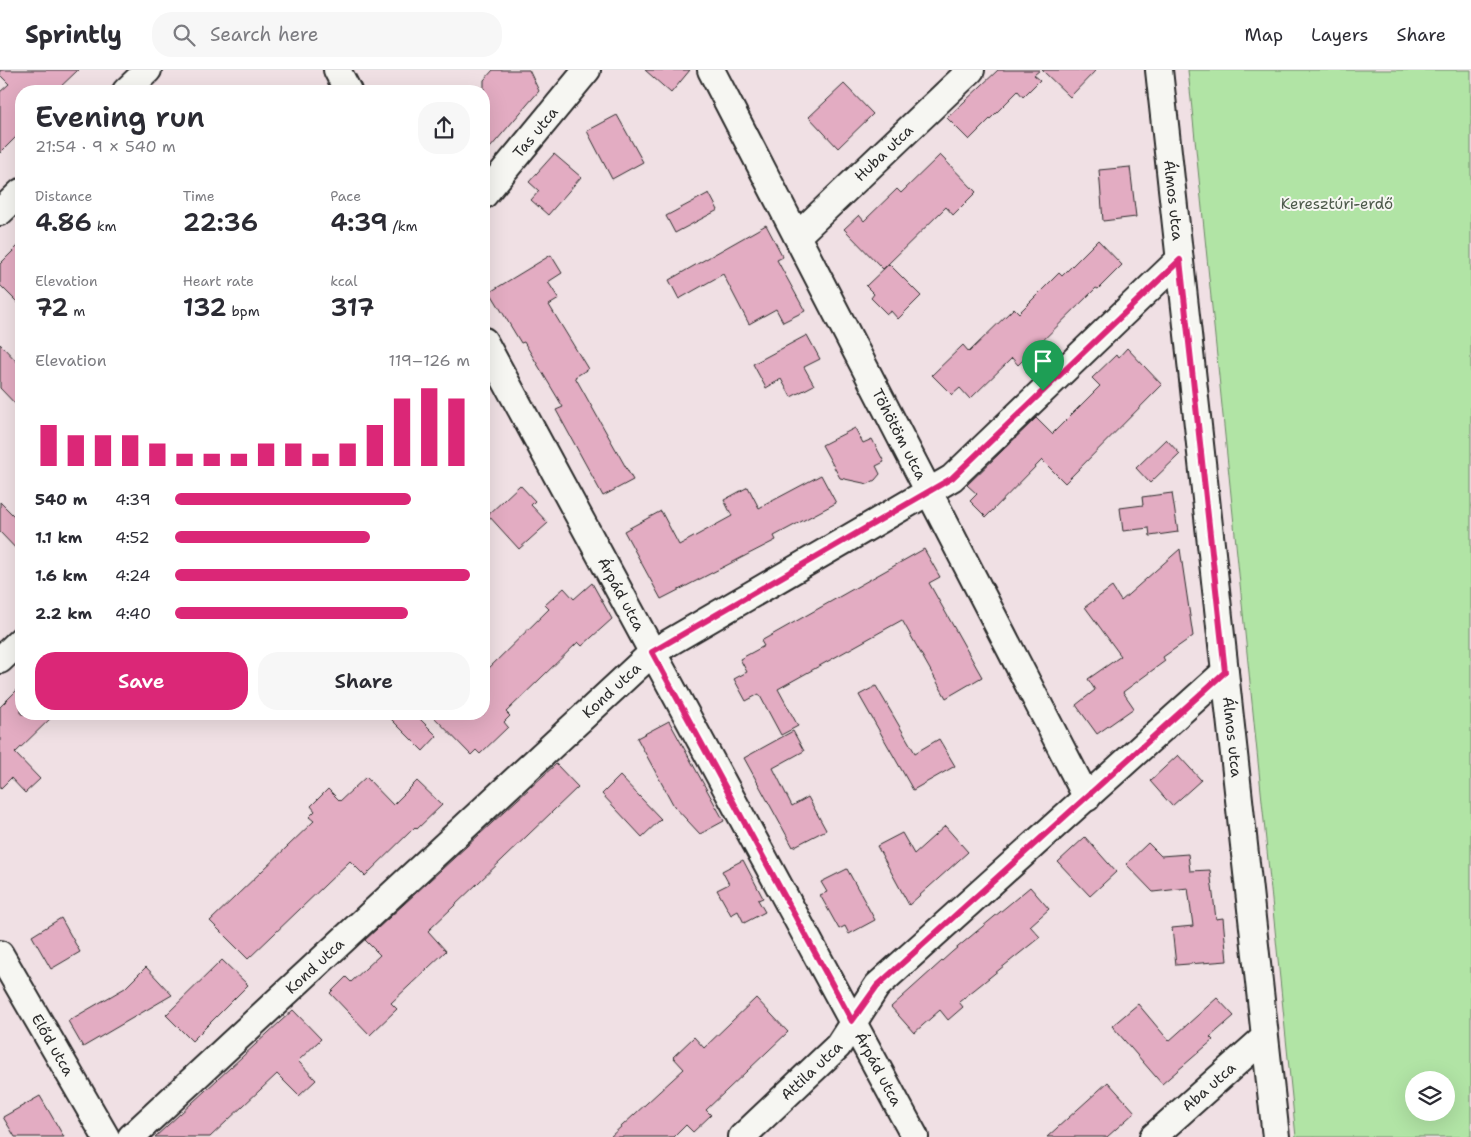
<!DOCTYPE html>
<html lang="en">
<head>
<meta charset="utf-8">
<style>
	:root { --surface:#fff; --page:#f7f7f7; --text:#2b2b33; --muted:#7c7c81; --line:#e1e1e2; --accent:#db2777 }
	body { margin:0; font-family:"Shantell Sans",sans-serif; background:var(--page); color:var(--text); height:100vh; display:flex; flex-direction:column; font-size:19px; white-space:nowrap }
	* { box-sizing:border-box; margin:0 }
	p { font-size:16px; color:var(--muted) }
	.icon { flex:none; width:28px; height:28px; fill:none; stroke:currentColor; stroke-width:2; stroke-linecap:round; stroke-linejoin:round }
	.map { position:relative; flex:1; overflow:hidden }
	.panel { position:absolute; left:15px; top:15px; width:475px; height:635px; display:flex; flex-direction:column; background:var(--surface); border-radius:20px; box-shadow:0 5px 20px #0002 }
	.panel>* { flex:none }
	.controls { position:absolute; left:1405px; top:1001px; display:grid; gap:10px }
	.controls a { display:grid; place-items:center; width:50px; height:50px; border-radius:50%; background:var(--surface); box-shadow:0 5px 20px #0002; font-size:25px }
	.pin { position:absolute; display:grid; place-items:center; width:42px; height:42px; color:#fff; margin:-51px -21px; border-radius:50% 50% 50% 0; rotate:-45deg; box-shadow:0 0 5px #0007 }
	.pin .icon { rotate:45deg }
	.round { display:grid; place-items:center; flex:none; width:52px; height:52px; border-radius:20px; background:var(--page) }
	.head { display:flex; align-items:center; justify-content:space-between; height:85px; padding:0 20px }
	h1 { font-size:28px; font-weight:600; line-height:38px }
	.stats { display:grid; grid-template-columns:repeat(3,1fr); gap:8px; height:85px; padding:5px 20px }
	.stats div { display:grid; align-content:center }
	.stats b { font-size:25px; font-weight:600 }
	.stats small { font-size:14px; font-weight:400 }
	.stats p { font-size:14px }
	.chart { height:140px; padding:10px 20px }
	.chart p { display:flex; justify-content:space-between }
	.chart svg { width:100%; height:90px; margin-top:5px; stroke:var(--accent); stroke-width:6 }
	.button { display:flex; gap:10px; margin-top:auto; padding:10px 20px }
	.button a { flex:1; height:58px; border-radius:20px; background:var(--accent); color:#fff; font-size:20px; font-weight:600; line-height:58px; text-align:center }
	.button a+a { background:var(--page); color:var(--text) }
	ul { padding:0 20px; list-style:none; font-size:16px }
	li { display:grid; grid-template-columns:80px 60px 1fr; align-items:center; height:38px }
	li i { height:12px; border-radius:6px; background:var(--accent) }
	header { display:flex; align-items:center; gap:30px; box-sizing:border-box; height:70px; padding:0 25px; background:var(--surface); border-bottom:1px solid var(--line) }
	header strong { font-size:24px }
	nav { display:flex; gap:28px; margin-inline-start:auto; font-size:18px }
	.search { width:350px; height:45px; background:var(--page); display:flex; align-items:center; gap:12px; box-sizing:border-box; padding:0 18px; border-radius:20px; color:var(--muted); font-size:19px }
	.map>svg:first-child { display:block }
	.green { fill:#b1e4a5; stroke:#6e8868; fill-rule:evenodd }
	.building { fill:#e3acc2; stroke:#2b2b2b }
	.lines { fill:none; stroke-linecap:round; stroke-linejoin:round }
	.street-casing { stroke:#2b2b2b; stroke-width:30 }
	.street { stroke:#f6f6f2; stroke-width:26 }
	.route-casing { stroke:#fff; stroke-width:10 }
	.route { stroke:#db2777; stroke-width:6 }
	.labels { text-anchor:middle; stroke-width:4; stroke-linejoin:round; paint-order:stroke }
	.street-label { font-size:15px; fill:#2b2b2b; stroke:#f6f6f2 }
	.park-label { font-size:15px; fill:#4c594a; stroke:#f6f6f2 }
</style>
</head>
<body>
<header>
<strong>Sprintly</strong>
<div class="search"><svg class="icon" aria-label="search" viewBox="0 0 24 24"><circle cx="10" cy="10" r="6"/><path d="M15 15l6 6"/></svg>Search here</div>
<nav><a>Map</a><a>Layers</a><a>Share</a></nav>
</header>
<div class="map">
<svg width="1471" height="1067" viewBox="0 0 1471 1067">
	<rect width="100%" height="100%" fill="#f0e0e4"/>
	<filter id="ink" filterUnits="userSpaceOnUse"><feTurbulence type="fractalNoise" baseFrequency=".02" numOctaves="2"/><feDisplacementMap in="SourceGraphic" scale="10" xChannelSelector="R" yChannelSelector="G"/><feConvolveMatrix kernelMatrix="1 2 1 2 8 2 1 2 1" color-interpolation-filters="sRGB"/></filter>
	<g filter="url(#ink)">
		<!-- green -->
		<path class="green" d="M 1188,0 L 1471,0 L 1471,1067 L 1296,1067 ZM 1414,1010 L 1446,1010 L 1446,1042 L 1414,1042 Z"/>
		<!-- building -->
		<path class="building" d="M 0,0 L 78,0 L 56,21 L 21,21 L 21,62 L 0,83 L 0,22 L 9,14 L 0,5 Z
			M 493,0 L 529,0 L 539,21 L 484,85 L 484,10 Z
			M 645,0 L 690,0 L 671,23 Z
			M 998,0 L 1040,0 L 1034,5 L 1040,10 L 1023,27 L 1018,21 L 969,70 L 947,48 Z
			M 1042,0 L 1096,0 L 1070,27 Z
			M 844,14 L 873,44 L 838,78 L 809,47 Z
			M 617,45 L 643,92 L 612,109 L 587,61 Z
			M 554,84 L 581,107 L 548,145 L 531,130 L 539,121 L 529,112 Z
			M 940,85 L 976,122 L 953,145 L 946,137 L 883,199 L 844,159 L 859,145 L 864,151 L 897,119 L 901,123 Z
			M 1130,97 L 1136,147 L 1103,151 L 1099,100 Z
			M 709,123 L 718,140 L 675,163 L 666,146 Z
			M 766,155 L 783,187 L 777,190 L 805,241 L 783,252 L 776,239 L 749,254 L 723,204 L 679,229 L 669,210 Z
			M 1098,170 L 1122,195 L 1098,219 L 1096,218 L 1018,295 L 1012,288 L 970,329 L 960,318 L 952,325 L 932,305 L 963,275 L 969,282 L 1014,238 L 1019,243 L 1059,203 L 1062,206 Z
			M 21,173 L 21,236 L 0,215 L 0,194 Z
			M 551,185 L 562,203 L 548,212 L 559,229 L 549,235 L 588,299 L 575,307 L 633,410 L 603,426 L 556,340 L 563,337 L 524,272 L 521,273 L 490,222 Z
			M 889,194 L 921,226 L 898,249 L 891,241 L 887,244 L 871,228 L 874,224 L 866,216 Z
			M 807,265 L 820,289 L 804,297 L 814,315 L 791,327 L 781,309 L 766,318 L 753,294 Z
			M 0,274 L 21,296 L 21,340 L 0,318 Z
			M 1127,278 L 1162,315 L 1065,413 L 1042,390 L 986,447 L 970,431 L 977,424 L 967,415 L 1036,348 L 1052,364 L 1100,316 L 1092,308 L 1116,285 L 1118,288 Z
			M 855,358 L 863,373 L 872,369 L 884,392 L 876,396 L 880,404 L 875,410 L 868,414 L 840,408 L 822,375 Z
			M 1166,369 L 1180,384 L 1150,413 L 1136,398 Z
			M 821,405 L 836,433 L 774,466 L 776,470 L 661,529 L 624,461 L 661,441 L 679,475 L 732,446 L 724,430 L 748,417 L 759,438 Z
			M 520,415 L 535,431 L 531,435 L 548,453 L 519,479 L 488,445 Z
			M 1172,423 L 1178,462 L 1150,466 L 1149,458 L 1123,461 L 1120,438 L 1143,435 L 1142,427 Z
			M 0,432 L 21,453 L 21,484 L 0,462 Z
			M 924,479 L 940,507 L 929,513 L 982,607 L 946,628 L 902,550 L 778,619 L 798,656 L 781,665 L 759,624 L 746,631 L 734,609 L 747,602 L 740,589 L 764,576 L 761,571 Z
			M 1180,479 L 1193,566 L 1163,587 L 1165,591 L 1123,622 L 1134,638 L 1097,664 L 1076,635 L 1095,620 L 1088,609 L 1121,586 L 1085,537 L 1112,517 L 1121,531 Z
			M 592,513 L 612,549 L 582,576 L 578,572 L 506,642 L 510,646 L 504,652 L 508,657 L 480,684 L 476,680 L 471,685 L 431,644 L 484,644 L 484,603 L 549,539 L 545,535 L 564,518 L 574,529 Z
			M 21,616 L 21,644 L 55,644 L 15,683 L 40,709 L 25,723 L 11,708 L 0,719 L 0,637 Z
			M 876,616 L 915,683 L 939,669 L 955,696 L 913,720 L 859,625 Z
			M 386,644 L 415,644 L 437,666 L 423,681 Z
			M 669,651 L 724,751 L 700,764 L 674,736 L 637,668 Z
			M 793,661 L 804,681 L 773,698 L 792,736 L 808,727 L 826,760 L 793,777 L 744,688 Z
			M 1178,685 L 1201,710 L 1172,736 L 1150,711 Z
			M 556,694 L 578,717 L 428,861 L 446,881 L 391,933 L 397,939 L 370,965 L 330,923 L 346,907 L 351,912 L 380,885 L 365,870 Z
			M 620,706 L 661,749 L 642,767 L 602,724 Z
			M 366,707 L 393,735 L 417,711 L 442,735 L 417,759 L 415,757 L 365,806 L 350,791 L 248,889 L 210,851 L 314,751 L 309,747 L 315,741 L 311,736 L 328,719 L 340,731 Z
			M 945,756 L 968,782 L 909,835 L 877,776 L 902,763 L 914,784 Z
			M 1085,767 L 1116,802 L 1090,826 L 1058,792 Z
			M 1148,773 L 1161,786 L 1188,784 L 1190,801 L 1210,800 L 1216,849 L 1223,848 L 1227,891 L 1176,895 L 1172,858 L 1193,856 L 1188,818 L 1153,822 L 1126,794 Z
			M 743,790 L 763,828 L 758,830 L 765,842 L 744,853 L 738,841 L 731,845 L 717,820 L 729,814 L 722,801 Z
			M 847,799 L 875,850 L 849,864 L 845,856 L 839,859 L 820,825 L 827,822 L 821,812 Z
			M 1030,817 L 1049,839 L 1030,856 L 1040,867 L 959,932 L 963,937 L 948,950 L 940,940 L 914,963 L 891,937 L 952,882 Z
			M 61,848 L 80,882 L 51,899 L 32,866 Z
			M 222,890 L 248,915 L 192,971 L 166,945 Z
			M 146,897 L 172,925 L 83,977 L 68,951 L 125,918 Z
			M 756,928 L 788,962 L 706,1040 L 711,1045 L 693,1062 L 686,1055 L 674,1067 L 610,1067 L 684,999 L 673,987 L 694,967 L 704,978 Z
			M 1217,928 L 1234,946 L 1210,967 L 1213,970 L 1162,1014 L 1112,956 L 1138,934 L 1169,971 Z
			M 293,940 L 321,969 L 298,991 L 316,1010 L 299,1026 L 277,1004 L 210,1067 L 155,1067 Z
			M 1108,1012 L 1135,1042 L 1107,1067 L 1047,1067 Z
			M 40,1026 L 64,1067 L 15,1067 L 3,1047 Z"/>
		<g class="lines">
			<!-- street casing -->
			<g class="street-casing">
				<g id="street">
					<path d="M 337,0 L 348,21"/>
					<path id="s1" d="M 711,0 L 1087,728"/>
					<path id="s2" d="M 1159,0 L 1276,1067"/>
					<path d="M 126,21 L 148,0"/>
					<path id="s3" d="M 484,125 L 587,0"/>
					<path d="M 0,142 L 21,122"/>
					<path id="s4" d="M 797,166 L 971,0"/>
					<path id="s5" d="M 484,271 L 915,1067"/>
					<path d="M 0,590 L 21,570"/>
					<path id="s6" d="M 0,884 L 106,1067"/>
					<path id="s7" d="M 131,1067 L 653,582 L 952,408 L 1179,190"/>
					<path id="s8" d="M 742,1067 L 838,976 L 877,916 L 1225,602"/>
					<path id="s9" d="M 1153,1067 L 1264,968"/>
				</g>
			</g>
			<!-- street -->
			<use href="#street" class="street"/>
		</g>
	</g>
	<g class="lines" filter="url(#ink)">
		<!-- route casing -->
		<g class="route-casing">
			<path id="route" d="M 1180,190 L 1225,602 L 877,916 L 852,951 L 652,582 L 952,408 Z"/>
		</g>
		<!-- route -->
		<use href="#route" class="route"/>
	</g>
	<g class="labels">
		<!-- street labels -->
		<g class="street-label">
			<text dy="5" stroke="none"><textPath href="#s3" startOffset="81">Tas utca</textPath></text>
			<text dy="5" stroke="none"><textPath href="#s4" startOffset="120">Huba utca</textPath></text>
			<text dy="5" stroke="none"><textPath href="#s2" startOffset="131">Álmos utca</textPath></text>
			<text dy="5" stroke="none"><textPath href="#s1" startOffset="410">Töhötöm utca</textPath></text>
			<text dy="5" stroke="none"><textPath href="#s5" startOffset="288">Árpád utca</textPath></text>
			<text dy="5" stroke="none"><textPath href="#s7" startOffset="656">Kond utca</textPath></text>
			<text dy="5" stroke="none"><textPath href="#s2" startOffset="671">Álmos utca</textPath></text>
			<text dy="5" stroke="none"><textPath href="#s7" startOffset="251">Kond utca</textPath></text>
			<text dy="5" stroke="none"><textPath href="#s6" startOffset="105">Előd utca</textPath></text>
			<text dy="5" stroke="none"><textPath href="#s5" startOffset="828">Árpád utca</textPath></text>
			<text dy="5" stroke="none"><textPath href="#s8" startOffset="96">Attila utca</textPath></text>
			<text dy="5" stroke="none"><textPath href="#s9" startOffset="75">Aba utca</textPath></text>
		</g>
		<!-- park labels -->
		<g class="park-label">
			<text x="1337" y="139">Keresztúri-erdő</text>
		</g>
	</g>
</svg>
<div class="controls">
<a><svg class="icon" aria-label="layers" viewBox="0 0 24 24"><path d="M12 4l9 5-9 5-9-5zM3 14l9 5 9-5"/></svg></a>
</div>
<div class="pin" style="left:1043px;top:321px;background:#1e9e55"><svg class="icon" aria-label="arrive" viewBox="0 0 24 24"><path d="M6 21V4h12l-3 4 3 4H6"/></svg></div>
<section class="panel">
<div class="head"><div><h1>Evening run</h1><p>21:54 · 9 × 540 m</p></div><a class="round"><svg class="icon" aria-label="share" viewBox="0 0 24 24"><path d="M12 15V3M7 8l5-5 5 5M5 13v7h14v-7"/></svg></a></div>
<div class="stats">
<div><p>Distance</p><b>4.86<small> km</small></b></div>
<div><p>Time</p><b>22:36</b></div>
<div><p>Pace</p><b>4:39<small> /km</small></b></div>
</div>
<div class="stats">
<div><p>Elevation</p><b>72<small> m</small></b></div>
<div><p>Heart rate</p><b>132<small> bpm</small></b></div>
<div><p>kcal</p><b>317</b></div>
</div>
<div class="chart"><p><span>Elevation</span>119–126 m</p>
<svg viewBox="0 0 160 44" preserveAspectRatio="none"><path d="M5 44V24M15 44V29M25 44V29M35 44V29M45 44V33M55 44V38M65 44V38M75 44V38M85 44V33M95 44V33M105 44V38M115 44V33M125 44V24M135 44V11M145 44V6M155 44V11"/></svg>
</div>
<ul>
<li><b>540 m</b>4:39<i style="width:80%"></i></li>
<li><b>1.1 km</b>4:52<i style="width:66%"></i></li>
<li><b>1.6 km</b>4:24<i style="width:100%"></i></li>
<li><b>2.2 km</b>4:40<i style="width:79%"></i></li>
</ul>
<div class="button"><a>Save</a><a>Share</a></div>
</section>
</div>
</body>
</html>
